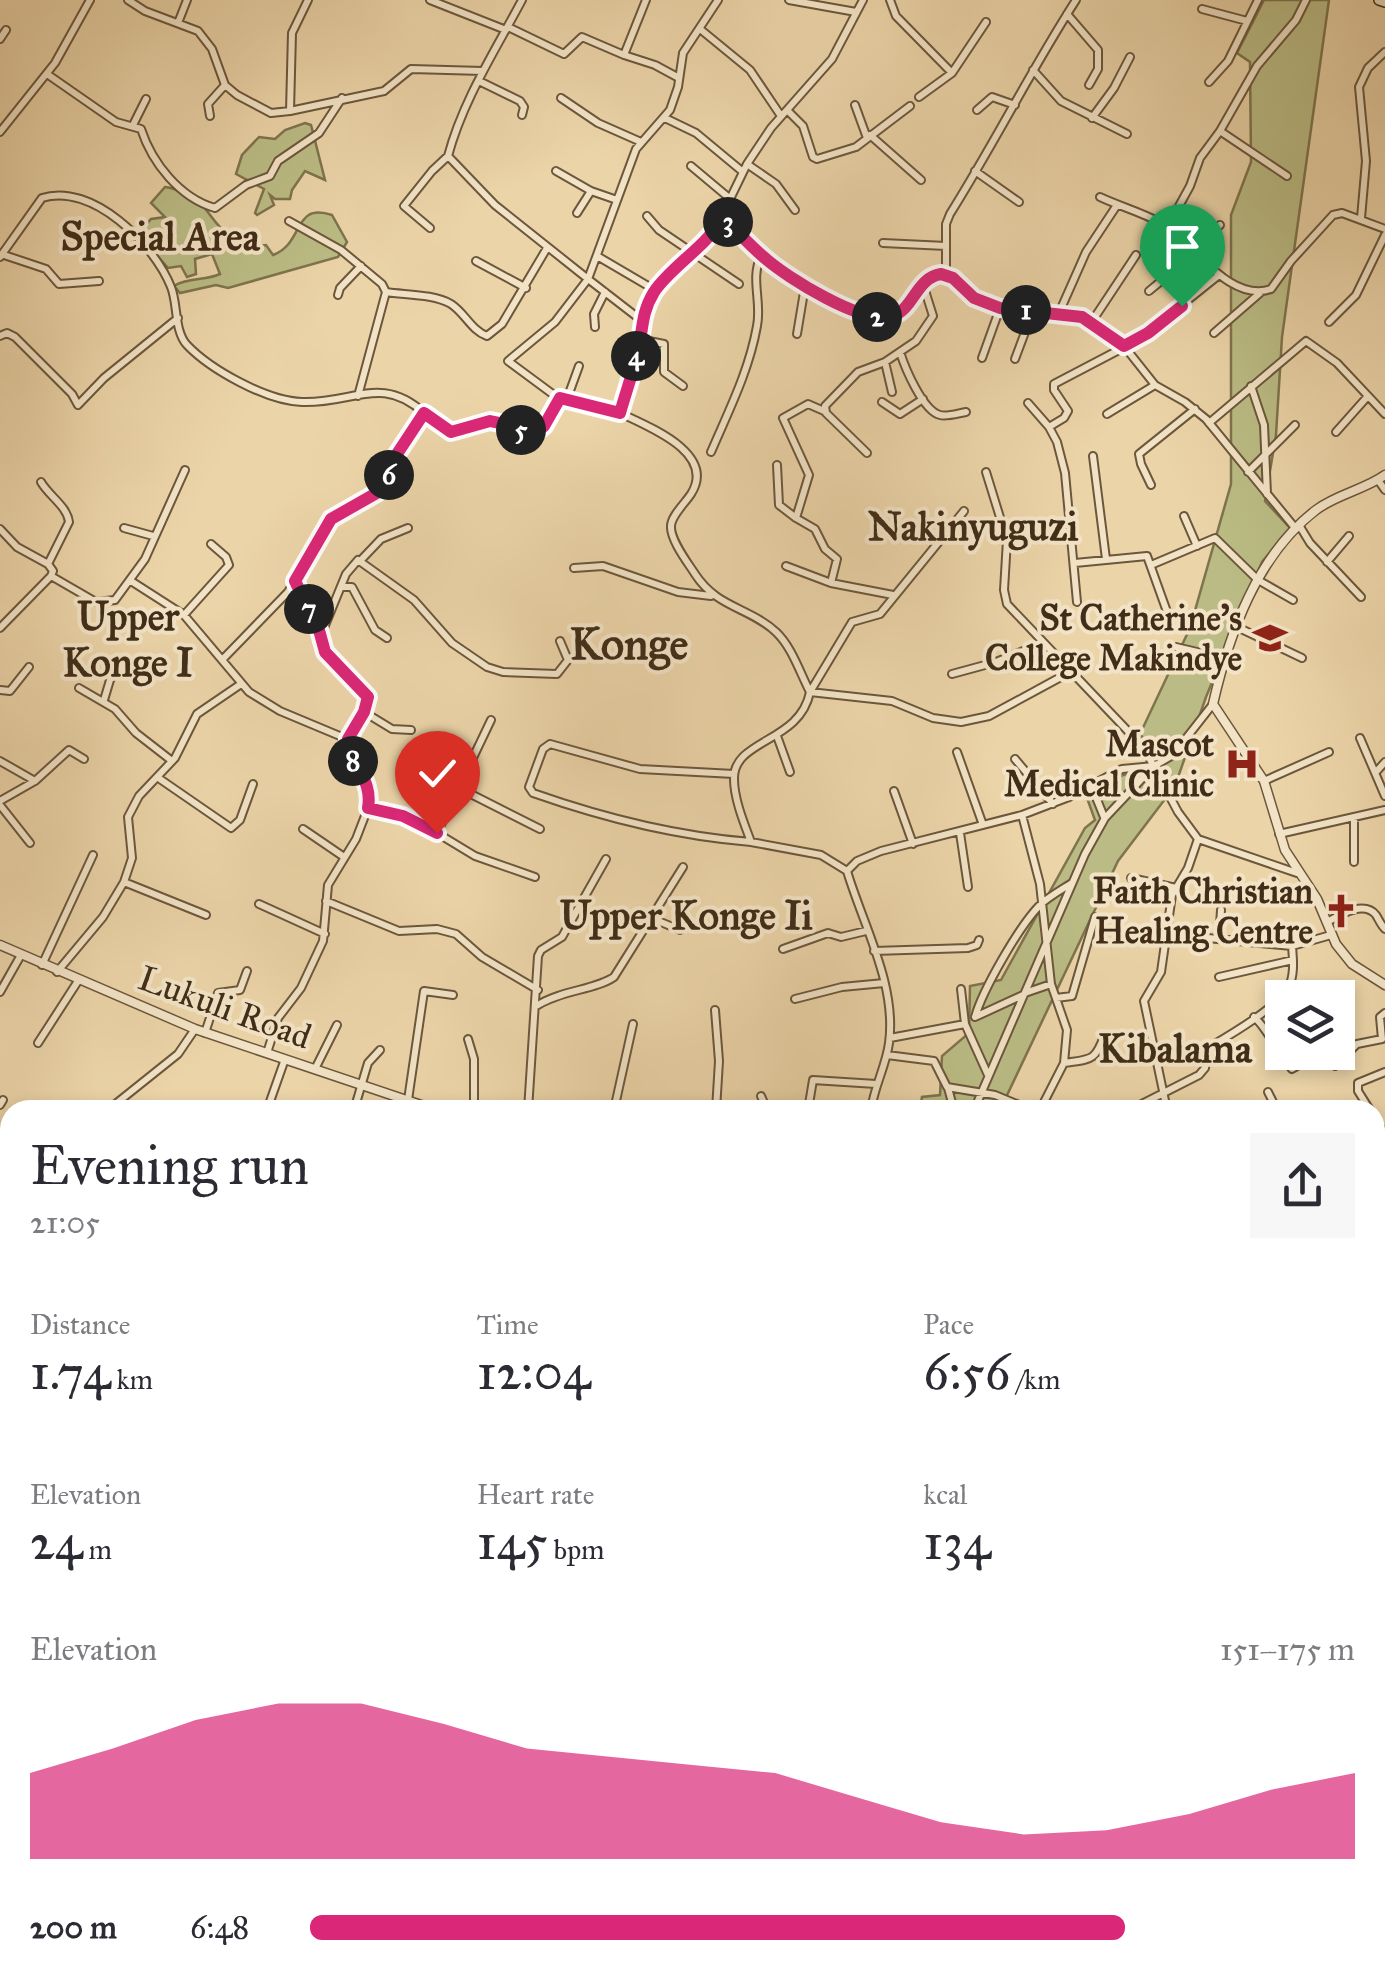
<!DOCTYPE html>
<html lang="en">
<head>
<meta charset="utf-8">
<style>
	:root { --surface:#fff; --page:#f7f7f7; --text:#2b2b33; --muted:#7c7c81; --accent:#db2777 }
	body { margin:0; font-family:"IM FELL Great Primer",serif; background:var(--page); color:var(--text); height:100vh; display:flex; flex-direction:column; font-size:38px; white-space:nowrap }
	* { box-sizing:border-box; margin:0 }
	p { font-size:32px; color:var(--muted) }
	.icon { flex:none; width:55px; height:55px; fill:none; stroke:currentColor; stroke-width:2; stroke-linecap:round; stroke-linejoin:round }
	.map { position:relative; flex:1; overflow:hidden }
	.drawer { position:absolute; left:0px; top:1100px; width:1385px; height:885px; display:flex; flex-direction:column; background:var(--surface); border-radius:30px 30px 0 0; box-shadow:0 5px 15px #0003 }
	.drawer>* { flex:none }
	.tools { position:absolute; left:1265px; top:980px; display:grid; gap:20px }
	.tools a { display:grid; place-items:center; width:90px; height:90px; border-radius:0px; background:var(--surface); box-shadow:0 5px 15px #0003; font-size:50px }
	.pin { position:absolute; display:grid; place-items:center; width:85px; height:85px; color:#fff; margin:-102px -42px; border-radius:50% 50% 50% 0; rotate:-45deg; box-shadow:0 0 10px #0007 }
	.pin .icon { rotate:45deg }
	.km { position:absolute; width:50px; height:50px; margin:-25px; border-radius:50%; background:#222; color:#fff; font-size:28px; line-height:50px; text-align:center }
	.round { display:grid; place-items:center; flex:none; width:105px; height:105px; border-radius:0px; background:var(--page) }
	.headline { display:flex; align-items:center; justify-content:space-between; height:170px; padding:0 30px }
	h1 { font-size:55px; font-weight:600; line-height:75px }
	.figures { display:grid; grid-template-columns:repeat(3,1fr); gap:15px; height:170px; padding:10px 30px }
	.figures div { display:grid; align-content:center }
	.figures b { font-size:50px; font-weight:600 }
	.figures small { font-size:28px; font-weight:400 }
	.figures p { font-size:28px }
	.chart { height:280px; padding:20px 30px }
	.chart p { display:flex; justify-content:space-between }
	.chart svg { width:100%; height:180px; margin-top:10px; fill:var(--accent); opacity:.7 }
	ul { padding:0 30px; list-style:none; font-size:32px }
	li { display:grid; grid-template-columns:160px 120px 1fr; align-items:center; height:75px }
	li i { height:25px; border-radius:12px; background:var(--accent) }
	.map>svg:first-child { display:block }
	.green { fill:#bbbc85; stroke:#7e744e; stroke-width:2.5 }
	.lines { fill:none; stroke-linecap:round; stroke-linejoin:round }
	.stream { stroke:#768071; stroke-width:2.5 }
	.minor-casing { stroke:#6c573c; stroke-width:10 }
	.tertiary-casing { stroke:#6c573c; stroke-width:11 }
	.secondary-casing { stroke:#412d18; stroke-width:12 }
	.minor { stroke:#f2e3c6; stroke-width:6 }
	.tertiary { stroke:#f2e3c6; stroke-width:8 }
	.secondary { stroke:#f2e3c6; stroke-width:9 }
	.route-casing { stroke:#fff; stroke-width:20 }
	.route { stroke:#db2777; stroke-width:12 }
	.labels { text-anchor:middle; stroke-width:8; stroke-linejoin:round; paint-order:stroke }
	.poi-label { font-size:35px; font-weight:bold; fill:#412d18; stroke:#f2e3c6; text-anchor:end }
	.street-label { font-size:35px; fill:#412d18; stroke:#f2e3c6 }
	.quarter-label { font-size:40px; font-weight:bold; fill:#412d18; stroke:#f2e3c6 }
	.district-label { font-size:45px; font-weight:bold; fill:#412d18; stroke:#f2e3c6 }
</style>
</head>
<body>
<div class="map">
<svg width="1385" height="1985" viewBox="0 0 1385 1985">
	<rect width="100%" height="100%" fill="#ebd4a8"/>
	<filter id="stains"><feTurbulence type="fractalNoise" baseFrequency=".002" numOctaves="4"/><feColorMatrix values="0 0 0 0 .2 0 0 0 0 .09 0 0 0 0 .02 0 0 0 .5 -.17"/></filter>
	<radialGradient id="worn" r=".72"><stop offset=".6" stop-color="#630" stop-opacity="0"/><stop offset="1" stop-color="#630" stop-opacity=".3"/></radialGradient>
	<!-- green -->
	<path class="green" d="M 1264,0 L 1329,0 L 1282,337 L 1276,435 L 1265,501 L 1290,528 L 1262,562 L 1206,697 L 1175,786 L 1118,861 L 1000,1110 L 920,1110 L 922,1097 L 940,1095 L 942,1056 L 969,1033 L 970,986 L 1001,980 L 1085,828 L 1095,820 L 1087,798 L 1120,776 L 1148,768 L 1152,750 L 1140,734 L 1190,628 L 1231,484 L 1231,215 L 1251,162 L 1250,62 L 1237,53 Z
		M 305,123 L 311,125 L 325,180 L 305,171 L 292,190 L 290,199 L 275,199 L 270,195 L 274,205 L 257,215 L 255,213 L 264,189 L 236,174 L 242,155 L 259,137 L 275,139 L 285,130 Z
		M 165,187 C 177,188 200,201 207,211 C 220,228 227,242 253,237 L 258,246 L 266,245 L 273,255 C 305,243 292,202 332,215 L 347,242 L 338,257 L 228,288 L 216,285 L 180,293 L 174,286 C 188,277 205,281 220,274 L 212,254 L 195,259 L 196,274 L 187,277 L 181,266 L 168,268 L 138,234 L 151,219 L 165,217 L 151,203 Z
		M 18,1975 L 215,1975 L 211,1985 L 6,1985 Z"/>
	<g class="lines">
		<!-- stream -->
		<path class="stream" d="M 0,1442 L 10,1448
			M 1122,1975 L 1131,1985
			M 225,1985 L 231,1975"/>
		<!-- minor casing -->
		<g class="minor-casing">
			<path id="minor" d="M 128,0 L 145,11 L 198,31 L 212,49 L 225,85 L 237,95 L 271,113 L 290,111 L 292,33 L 308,0
				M 430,0 L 506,30
				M 646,0 L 624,55 L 655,65 L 679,78
				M 789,0 L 856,12
				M 890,0 L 896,16 L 952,73
				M 1202,9 L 1247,21
				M 1067,14 L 1098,50 L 1098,69 L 1089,85
				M 178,23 L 187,0
				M 508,27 L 564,54 L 582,37 L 624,55
				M 700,29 L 750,70 L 781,116
				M 0,39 L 6,30
				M 1033,70 L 1061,101 L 1127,134
				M 47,74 L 116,122 L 141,129 C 152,163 180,198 215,208 L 246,185 L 270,176 L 278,161 L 319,133 L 342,98
				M 479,81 L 520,101 L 524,107 L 522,115
				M 1209,82 L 1228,61 L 1258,0
				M 919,97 L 952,73 L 986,22
				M 561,98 L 598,123 L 641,142
				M 855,105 L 867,138
				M 787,110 L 803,126 L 813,157 L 817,159 L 856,147 L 910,106
				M 977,110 L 992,97 L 1015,105
				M 290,111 L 384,91 L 411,69 L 483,71
				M 210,116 L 208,104 L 225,85
				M 665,118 L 696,133 L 743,172
				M 1092,118 L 1114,88 L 1130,57
				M 133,125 L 146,99
				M 1220,131 L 1287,176
				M 0,132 L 55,63 L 90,0
				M 870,135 L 921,180
				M 448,156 C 463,100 495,51 522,0
				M 747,164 L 776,184 L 795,210
				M 691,166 L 728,197
				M 556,171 L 591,191 L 617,200
				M 975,171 L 1019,202
				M 1100,197 C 1119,206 1141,212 1159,222 C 1190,240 1229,304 1271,289 L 1291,261 L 1333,215 L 1342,213 L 1385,229
				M 577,213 L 591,191
				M 647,216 L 659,230 L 739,284
				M 721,217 C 737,230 751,248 766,260 C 790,278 864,327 894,316 C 918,306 911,275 946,273 L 984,302 L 1000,308 L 1077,315 L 1124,346 L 1155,385 L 1185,402 L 1206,419 L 1296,529
				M 1361,218 L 1366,161 L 1359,87 L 1368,68 L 1385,52
				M 289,221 L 341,250 L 382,284 L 386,292 C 406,295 434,294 451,304 C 465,313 471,330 487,336 L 502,324 L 547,248
				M 430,228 L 404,206 L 432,171 L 448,156 L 495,205 L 588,279 L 636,149 L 670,110 L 678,87 L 683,53 L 718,0
				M 1167,228 L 1190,186 L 1200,158 L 1220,131 L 1257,66 L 1296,20 L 1306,0
				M 883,243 L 946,246
				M 1191,251 L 1220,225
				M 4,255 L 46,269 L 59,284 L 99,281
				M 597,256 L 655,290
				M 0,257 L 42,198 C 92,182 154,244 171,287 C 178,304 174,331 187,345 C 211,370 267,401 302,402 C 353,404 381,374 424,413 L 397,454 L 382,490 L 373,498 L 340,511 L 331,519 L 288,592 L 222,660
				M 476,261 L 526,288
				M 946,273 L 946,224 L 950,214 C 994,144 1031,70 1076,0
				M 1149,291 L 1194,254
				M 338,295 L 340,288 L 361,266
				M 1059,313 L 1086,252 L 1117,205
				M 1329,322 L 1356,295 L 1385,235
				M 1091,323 L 1136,255
				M 595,327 L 594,314 L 605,292
				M 1214,333 L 1260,293
				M 797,334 L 805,286
				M 0,336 L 7,333 L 15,337 L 72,394 L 78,405 L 104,378 L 178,318
				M 639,339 L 664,344 L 664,372 L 683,386
				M 900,352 C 905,368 923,411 940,415 C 947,417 959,413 966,412
				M 982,358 L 1000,308
				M 1015,359 L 1033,311
				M 885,362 L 892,392
				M 1251,386 L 1264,425 L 1267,494
				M 358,396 L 386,292
				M 558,398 L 508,361 L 555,322 L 588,279 L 641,320
				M 567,399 L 579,366
				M 882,402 L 900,414 L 923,399
				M 1028,403 L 1049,427 L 1057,442 L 1065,473 L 1077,602
				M 824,411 L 808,404 L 783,418 L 809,475 L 796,518 L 815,529 L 825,549 L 837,559 L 831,583 L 893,595
				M 424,413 L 451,433 L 490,421 L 533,431 L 543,426 L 558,398 L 620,413
				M 1107,414 L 1155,385
				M 1209,423 L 1306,341 L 1337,363 L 1385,414
				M 1049,427 L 1064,418 L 1068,411 L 1054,390 L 1054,384 L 1138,340 L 1219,275
				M 1336,432 L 1368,396
				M 711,452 C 729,410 749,371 757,326 C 762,302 750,278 761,256
				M 867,453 L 826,413 L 825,406 L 858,372 L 885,362 L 916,341 L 933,316 L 922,281
				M 1093,456 L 1106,559
				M 777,465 L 779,505 L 796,518
				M 986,472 L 1007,540 L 1004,590 L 1007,604 L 1144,748 L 1178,812 L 1198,839 L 1297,873
				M 1248,472 L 1295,425
				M 1378,480 L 1385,490
				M 1151,485 L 1141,464 L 1139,454 L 1195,409
				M 964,511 L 880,614 L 852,622 L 810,692 L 892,701 L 933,718 L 961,722 L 989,716 L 1070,672
				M 1184,516 L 1197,546
				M 1299,525 L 1310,543 L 1361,597
				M 124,528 L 153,536
				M 0,529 L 17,547 L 48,564
				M 361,560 L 381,539 L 408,528
				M 1327,562 L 1349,536
				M 1075,563 L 1147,556 L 1170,620 L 1166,624 L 1100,628
				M 1151,565 L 1215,538 L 1258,580 L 1293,600
				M 786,566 L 831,583
				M 574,568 L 603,566 L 678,592 L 711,596
				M 51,576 L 96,602 L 115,600 L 145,559 L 185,470
				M 131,581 L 184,615 L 249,692 L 280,711 L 347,739
				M 295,581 L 319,630 L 325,652 L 367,697 L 364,712 L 347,739
				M 341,587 L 352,587 L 375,630 L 387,638
				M 184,615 L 229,565 L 226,557 L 211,544
				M 1235,626 L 1302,658
				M 0,628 L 51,576 L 53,571 L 48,564 L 69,522 C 67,506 49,496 41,482
				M 321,635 L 346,574 L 358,560 L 414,600 L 452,643 L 487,667 L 503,672 L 557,674 L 568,660 L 560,641
				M 1176,647 L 1223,658
				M 952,674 L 996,662 L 1043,643
				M 79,688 L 115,709 L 136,733 L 172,761
				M 0,690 L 10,691 L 29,667
				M 104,700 L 110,680 L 123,660
				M 364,712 L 392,729 L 411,730
				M 777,736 L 790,772
				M 1360,738 L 1385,796
				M 957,752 L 983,825
				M 1015,759 L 1053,804
				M 0,761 L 35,781
				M 1376,772 L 1385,762
				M 734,774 L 640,769 L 550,744 L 543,749 L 529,787 L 533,793 C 604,818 675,836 751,842
				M 157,777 L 231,828 L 240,820 L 253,784
				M 1264,781 L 1329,752
				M 1091,785 L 1104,817
				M 459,788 L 540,829
				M 894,791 L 913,844
				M 0,801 L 35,781 L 69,750 L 84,759
				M 0,805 L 30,843
				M 368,808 L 403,816 L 437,833 L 491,720
				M 1022,815 L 1040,884 L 1051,984 L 1067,1030 L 1064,1063 L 1040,1110
				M 1354,818 L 1354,862
				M 303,829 L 344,857
				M 437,833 L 475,856 L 535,877
				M 960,833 L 968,887
				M 1279,834 L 1385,810
				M 847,871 L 821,855 L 751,842 C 744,823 734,799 734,779 C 733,739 800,743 810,692 C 800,673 792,647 776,632 C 749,607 717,608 695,574 C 688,563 670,540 671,526 C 671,516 686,502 691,494 C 717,453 649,427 620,413 L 638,352 L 641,320 L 655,290 L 676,265 L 714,232 L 747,164 L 771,128 L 832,59 L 863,0
				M 847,871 L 857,861 L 881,851 L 1022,815 L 1069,797 L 1122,769 L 1154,766 L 1173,755 L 1213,704
				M 847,871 C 863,925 897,985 889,1043 C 886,1066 874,1087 871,1110
				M 1131,878 L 1176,888
				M 124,882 L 206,915
				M 326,901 L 399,931 L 437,929 L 456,934 L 482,957 L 538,990
				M 259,904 L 325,934
				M 651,918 L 680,930
				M 1327,922 C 1340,915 1364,900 1376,915 C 1379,920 1381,925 1385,929
				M 1165,934 L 1292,946
				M 1219,939 L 1221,910
				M 783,949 L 828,933 L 841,937 L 866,931
				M 874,951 L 968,948 L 977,945 L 979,940
				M 42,965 L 93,855
				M 57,972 L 103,917 L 124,882 L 132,858 L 128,817 L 139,796 L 175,758 L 197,714 L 241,684
				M 1219,977 L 1293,960
				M 0,992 L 21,955
				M 1025,993 L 1051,984
				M 1056,998 L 1072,996 L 1095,917
				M 795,999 L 842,987 L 884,983
				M 538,1005 C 562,990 595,990 614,977 L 683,867
				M 715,1010 L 719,1061 L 716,1110
				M 975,1017 C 983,989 1019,927 1039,906 C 1048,897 1061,890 1072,883
				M 975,1017 L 1023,995
				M 1254,1017 C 1266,1026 1279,1055 1292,1069 L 1321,1052
				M 965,1024 L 988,1075
				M 205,1033 L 218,993 L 240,990 L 247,971
				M 890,1038 L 965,1024 L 961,989
				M 468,1039 L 474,1059 L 474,1110
				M 38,1043 L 78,981
				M 1328,1052 L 1335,1066 L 1357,1044 L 1382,1039 L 1380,1017 L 1385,1013
				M 267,1053 L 278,1018 L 301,988 L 323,941 L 328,885 L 356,839 L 368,808 L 368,783 L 352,760 L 347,739
				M 887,1055 L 934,1061 L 947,1087 L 995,1095 L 1031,1110
				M 1064,1063 C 1090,1059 1095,1062 1104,1036
				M 315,1069 L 337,1025
				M 948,1088 L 954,1110
				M 1268,1092 L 1277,1110
				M 761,1096 L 767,1110
				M 408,1100 L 424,991 L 453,995
				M 0,1105 L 3,1100
				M 1236,1105 L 1239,1110
				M 108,1110 L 178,1054 L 195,1029
				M 267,1110 L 285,1059
				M 354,1110 L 368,1063 L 380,1050
				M 528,1110 L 538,956 L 541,950 L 562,937 L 606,859
				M 614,1110 L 633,1024
				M 808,1110 L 813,1080 L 876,1084
				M 974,1110 L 1085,854 L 1105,818 L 1153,767
				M 1130,1110 L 1199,1075 L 1205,1068 L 1208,1048 C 1230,1035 1275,1009 1288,988 C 1295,976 1293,959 1292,946 L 1331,935
				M 1167,1110 L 1144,1001 L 1161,972 L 1172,895 L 1188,868 L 1198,839
				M 1370,1110 L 1358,1091 L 1358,1083 L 1385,1072
				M 1375,1119 L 1385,1134
				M 0,1153 L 10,1141
				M 0,1158 L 10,1165
				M 0,1195 L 10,1184
				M 0,1217 L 10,1223
				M 0,1237 L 10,1227
				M 1375,1330 L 1385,1345
				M 0,1363 L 10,1355
				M 1375,1392 L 1385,1378
				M 0,1403 L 10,1412
				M 1375,1444 L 1385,1433
				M 0,1490 L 10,1483
				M 1375,1492 L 1385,1483
				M 1375,1533 L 1385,1522
				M 1375,1548 L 1379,1554 L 1375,1559
				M 1375,1639 L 1385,1651
				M 0,1718 L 10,1705
				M 0,1861 L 10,1865
				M 1375,1861 L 1380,1863
				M 546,1975 L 553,1985
				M 707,1975 L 707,1985
				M 996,1975 L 1005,1985 L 1011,1975
				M 591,1985 L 608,1975
				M 771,1985 L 773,1975
				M 807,1985 L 812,1975
				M 859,1985 L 876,1975"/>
		</g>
		<!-- tertiary casing -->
		<g class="tertiary-casing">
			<path id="tertiary" d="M 1385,475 C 1364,490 1337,494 1316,510 C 1257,555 1229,634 1213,704 L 1264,781 L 1285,850 L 1317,899 L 1336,944 L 1352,964 L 1385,985
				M 0,945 L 195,1029 L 436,1110
				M 1375,1429 L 1385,1432
				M 1375,1772 L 1385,1755
				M 1256,1985 L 1261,1975"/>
		</g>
		<!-- secondary casing -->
		<g class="secondary-casing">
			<path id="secondary" d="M 1379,0 L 1385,2
				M 0,1698 L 10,1706
				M 346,1975 L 359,1985"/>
		</g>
		<!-- minor -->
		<use href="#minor" class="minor"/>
		<!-- tertiary -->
		<use href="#tertiary" class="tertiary"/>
		<!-- secondary -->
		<use href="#secondary" class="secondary"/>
	</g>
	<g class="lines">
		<!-- route casing -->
		<g class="route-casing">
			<path id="route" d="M 437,833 L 403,816 L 368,808 C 373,780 352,766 348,739 L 364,712 L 368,697 L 325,652 L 319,630 L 295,581 L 331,519 L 382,490 L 397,454 L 424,413 L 451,432 L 490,421 L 537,431 L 544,426 L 560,398 L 620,413 C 626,392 633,372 638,352 C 643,330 641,313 654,292 C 671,266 713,242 721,217 C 737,230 750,246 766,259 C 788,278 860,323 890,317 C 914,311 915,278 941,274 L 953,278 L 974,298 L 1000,308 L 1082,317 L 1124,346 L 1148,333 L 1182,306"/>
		</g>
		<!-- route -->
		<use href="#route" class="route"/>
	</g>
	<!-- icons -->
	<defs>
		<g id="university-bare" transform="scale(2.7)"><path d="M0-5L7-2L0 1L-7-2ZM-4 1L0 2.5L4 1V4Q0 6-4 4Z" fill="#8f2418" stroke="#f2e3c6" stroke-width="2.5" paint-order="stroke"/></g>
		<g id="hospital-bare" transform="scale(2.7)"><path d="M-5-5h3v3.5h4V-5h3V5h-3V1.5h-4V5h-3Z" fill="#8f2418" stroke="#f2e3c6" stroke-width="2.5" paint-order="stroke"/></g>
		<g id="church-bare" transform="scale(2.7)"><path d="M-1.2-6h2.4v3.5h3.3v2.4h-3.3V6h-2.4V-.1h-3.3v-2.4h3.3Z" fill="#8f2418" stroke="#f2e3c6" stroke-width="2.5" paint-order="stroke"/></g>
	</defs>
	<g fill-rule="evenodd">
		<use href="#university-bare" x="1270" y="638"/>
		<use href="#hospital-bare" x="1242" y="764"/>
		<use href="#church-bare" x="1341" y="911"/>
	</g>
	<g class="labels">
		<!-- poi labels -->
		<g class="poi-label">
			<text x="1242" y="630">St Catherine's<tspan x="1242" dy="40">College Makindye</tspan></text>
			<text x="1214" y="756">Mascot<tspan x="1214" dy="40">Medical Clinic</tspan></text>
			<text x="1313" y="903">Faith Christian<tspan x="1313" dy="40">Healing Centre</tspan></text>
		</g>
		<!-- street labels -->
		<g class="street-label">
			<text transform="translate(225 1007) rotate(20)" y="12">Lukuli Road</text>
		</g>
		<!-- quarter labels -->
		<g class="quarter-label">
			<text x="160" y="250">Special Area</text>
			<text x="973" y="540">Nakinyuguzi</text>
			<text x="128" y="630">Upper<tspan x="128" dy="46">Konge I</tspan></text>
			<text x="686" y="929">Upper Konge Ii</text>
			<text x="1175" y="1062">Kibalama</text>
		</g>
		<!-- district labels -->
		<g class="district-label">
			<text x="629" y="659">Konge</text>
		</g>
	</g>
	<rect width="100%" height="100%" filter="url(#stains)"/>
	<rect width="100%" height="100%" fill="url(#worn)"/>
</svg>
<div class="tools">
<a><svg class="icon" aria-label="layers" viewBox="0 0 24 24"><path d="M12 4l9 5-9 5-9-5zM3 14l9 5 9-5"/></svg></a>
</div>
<div class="pin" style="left:1182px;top:306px;background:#1e9e55"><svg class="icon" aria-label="arrive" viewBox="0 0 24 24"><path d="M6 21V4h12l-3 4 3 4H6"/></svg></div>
<div class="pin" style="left:437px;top:833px;background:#d93025"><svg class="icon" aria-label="check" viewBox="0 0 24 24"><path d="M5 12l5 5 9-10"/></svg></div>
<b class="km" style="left:1026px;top:310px">1</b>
<b class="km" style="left:877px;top:317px">2</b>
<b class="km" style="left:728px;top:222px">3</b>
<b class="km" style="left:636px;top:356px">4</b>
<b class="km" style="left:521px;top:430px">5</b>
<b class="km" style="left:389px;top:475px">6</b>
<b class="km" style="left:309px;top:609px">7</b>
<b class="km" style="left:353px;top:761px">8</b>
<section class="drawer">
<div class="headline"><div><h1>Evening run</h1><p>21:05</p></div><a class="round"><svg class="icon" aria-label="share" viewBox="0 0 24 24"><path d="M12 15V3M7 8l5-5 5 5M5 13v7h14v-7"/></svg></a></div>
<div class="figures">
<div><p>Distance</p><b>1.74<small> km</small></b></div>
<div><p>Time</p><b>12:04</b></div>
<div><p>Pace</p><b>6:56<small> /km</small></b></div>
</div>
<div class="figures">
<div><p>Elevation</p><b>24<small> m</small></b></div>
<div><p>Heart rate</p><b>145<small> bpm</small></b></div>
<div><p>kcal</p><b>134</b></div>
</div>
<div class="chart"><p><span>Elevation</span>151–175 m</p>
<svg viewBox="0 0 160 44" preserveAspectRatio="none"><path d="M0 44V23L10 17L20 10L30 6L40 6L50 11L60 17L70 19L80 21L90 23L100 29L110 35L120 38L130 37L140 33L150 27L160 23V44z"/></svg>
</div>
<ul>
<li><b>200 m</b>6:48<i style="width:78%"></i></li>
</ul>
</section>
</div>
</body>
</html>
